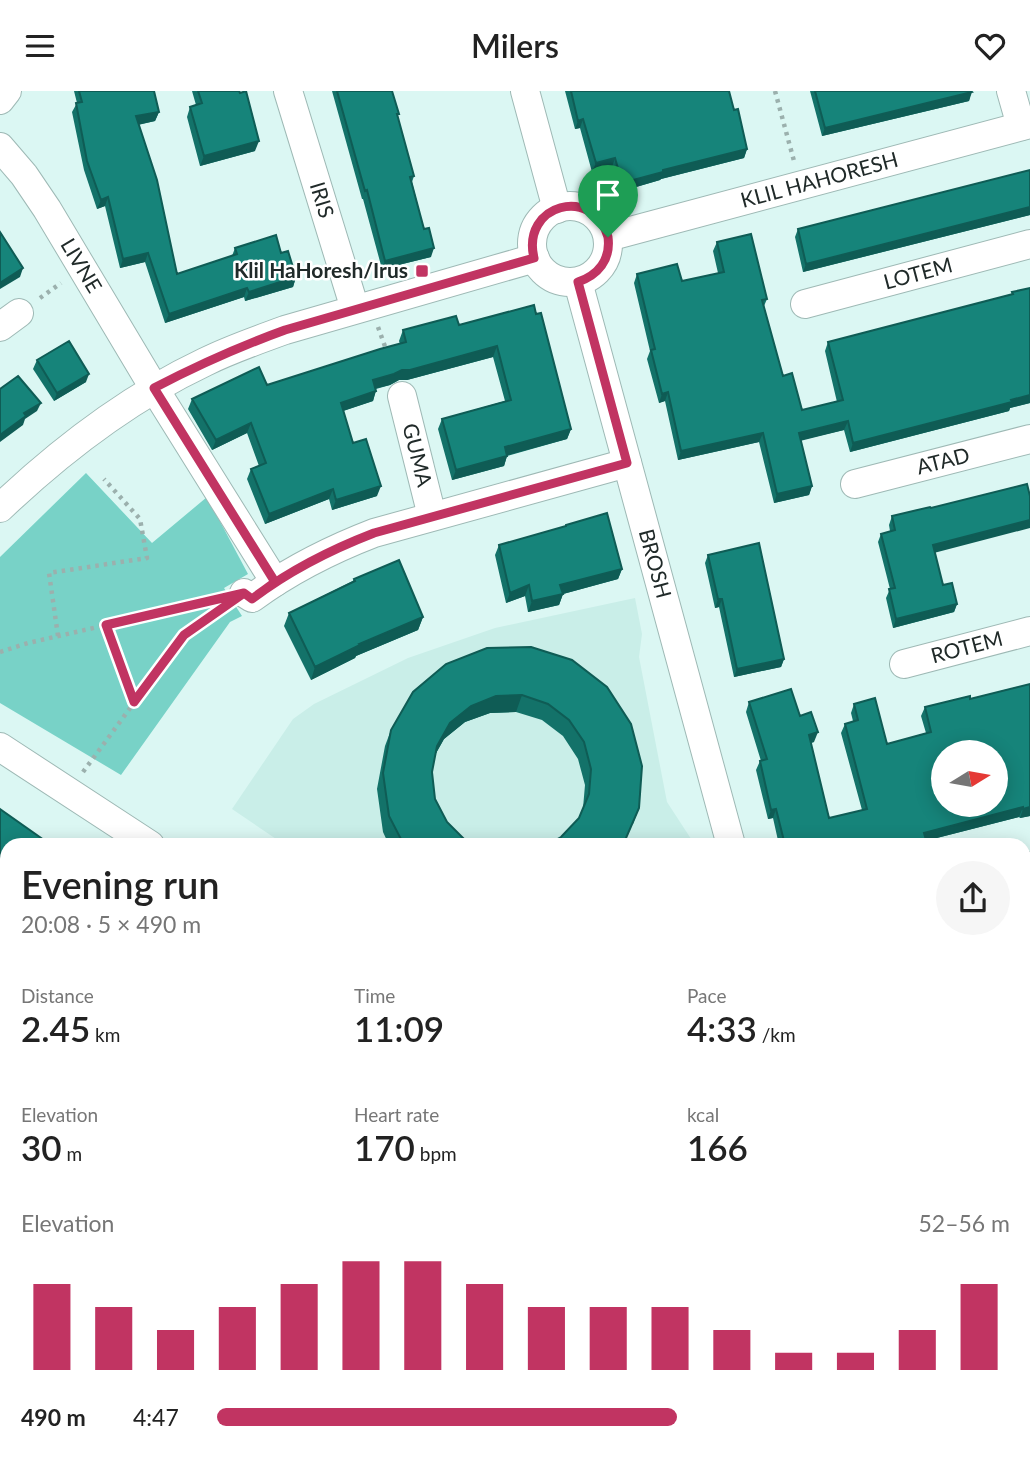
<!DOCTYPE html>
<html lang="en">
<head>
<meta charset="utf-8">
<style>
	:root { --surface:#fff; --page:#f6f6f6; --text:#222; --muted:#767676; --accent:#c13462 }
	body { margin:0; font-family:Lato,sans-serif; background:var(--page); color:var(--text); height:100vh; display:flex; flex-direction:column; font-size:26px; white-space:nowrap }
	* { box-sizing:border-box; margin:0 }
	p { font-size:23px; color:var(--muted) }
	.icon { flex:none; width:38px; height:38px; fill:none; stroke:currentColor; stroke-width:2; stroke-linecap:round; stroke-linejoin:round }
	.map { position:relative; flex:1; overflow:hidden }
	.sheet { position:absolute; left:0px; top:747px; width:1031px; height:621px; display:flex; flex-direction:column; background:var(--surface); border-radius:21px 21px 0 0; box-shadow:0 4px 18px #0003 }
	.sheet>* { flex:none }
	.needle { width:46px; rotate:79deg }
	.controls { position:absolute; left:931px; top:649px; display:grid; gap:14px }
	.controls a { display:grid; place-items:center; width:77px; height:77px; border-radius:50%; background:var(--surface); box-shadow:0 4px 18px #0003; font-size:35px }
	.pin { position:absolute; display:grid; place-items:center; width:60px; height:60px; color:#fff; margin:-72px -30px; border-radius:50% 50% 50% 0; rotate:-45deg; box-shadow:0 0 7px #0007 }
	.pin .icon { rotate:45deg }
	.round { display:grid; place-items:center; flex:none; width:74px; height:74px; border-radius:37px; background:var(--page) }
	.headline { display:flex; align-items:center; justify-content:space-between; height:119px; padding:0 21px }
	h1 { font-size:38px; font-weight:600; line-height:52px }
	.stats { display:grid; grid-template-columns:repeat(3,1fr); gap:10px; height:119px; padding:7px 21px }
	.stats div { display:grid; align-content:center }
	.stats b { font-size:35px; font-weight:600 }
	.stats small { font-size:19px; font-weight:400 }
	.stats p { font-size:19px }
	.chart { height:196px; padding:14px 21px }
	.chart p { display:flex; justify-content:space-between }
	.chart svg { width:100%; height:126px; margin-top:7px; stroke:var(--accent); stroke-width:6 }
	ul { padding:0 21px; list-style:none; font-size:23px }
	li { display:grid; grid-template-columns:112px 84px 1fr; align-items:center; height:52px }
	li i { height:18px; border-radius:9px; background:var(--accent) }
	header { display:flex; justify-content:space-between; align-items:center; height:91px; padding:0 21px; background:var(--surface); font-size:32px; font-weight:600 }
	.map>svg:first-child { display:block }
	.built { fill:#c9eee8 }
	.green { fill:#78d2c7 }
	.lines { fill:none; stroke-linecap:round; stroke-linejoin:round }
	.minor-casing { stroke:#9eb9b5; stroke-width:30 }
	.path { stroke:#9bb0ad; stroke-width:4.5; stroke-dasharray:3.5 5; stroke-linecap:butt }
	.minor { stroke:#fff; stroke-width:28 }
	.wall { fill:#137269 }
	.shaded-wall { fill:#0f5c55 }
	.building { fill:#16847a; stroke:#0f5c55; stroke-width:2; fill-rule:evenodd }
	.route-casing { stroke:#fff; stroke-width:14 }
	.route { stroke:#c13462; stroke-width:9 }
	.poi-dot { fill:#c13462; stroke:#fff; stroke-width:2.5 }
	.labels { text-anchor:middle; stroke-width:5; stroke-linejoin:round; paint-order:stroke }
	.street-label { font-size:21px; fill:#202a29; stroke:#fff }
	.poi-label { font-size:21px; font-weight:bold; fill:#202a29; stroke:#fff; text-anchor:end }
</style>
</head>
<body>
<header><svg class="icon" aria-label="menu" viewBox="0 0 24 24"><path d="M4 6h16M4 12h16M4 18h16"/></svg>Milers<svg class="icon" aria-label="heart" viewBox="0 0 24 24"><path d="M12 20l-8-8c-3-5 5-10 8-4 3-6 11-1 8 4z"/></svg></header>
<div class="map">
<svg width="1030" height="1368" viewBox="0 0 1030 1368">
	<rect width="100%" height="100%" fill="#dbf7f3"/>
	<!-- built -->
	<path class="built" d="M 635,507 L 642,543 L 639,566 L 667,711 L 695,754 L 285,754 L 232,718 L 293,628 L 314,613 L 408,567 L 495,537 Z"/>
	<!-- green -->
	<path class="green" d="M 86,382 L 152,452 L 207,406 L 248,483 L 224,497 L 242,525 L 230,531 L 121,684 L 0,612 L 0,466 Z
		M 0,1057 L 7,1062 L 7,1230 L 0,1226 Z
		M 83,1362 L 127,1362 L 138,1368 L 79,1368 Z
		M 282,1362 L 472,1362 L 482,1368 L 277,1368 Z"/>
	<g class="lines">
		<!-- minor casing -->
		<g class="minor-casing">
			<g id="minor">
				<path id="s1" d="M 288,0 L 355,218"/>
				<path d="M 525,0 L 557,118"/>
				<path d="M 1011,0 L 1021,35"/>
				<path d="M 0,9 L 7,0"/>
				<path id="s2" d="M 0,56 L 24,84 L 47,118 L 154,297 L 275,491"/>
				<circle cx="570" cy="153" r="38"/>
				<path id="s3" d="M 608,146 L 1030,33"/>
				<path id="s4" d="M 578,191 L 731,754"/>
				<path id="s5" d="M 805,213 L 1030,153"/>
				<path d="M 0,236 L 19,222"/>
				<path id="s6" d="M 402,305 L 432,425"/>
				<path id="s7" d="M 855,393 L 1030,348"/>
				<path d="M 0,417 C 61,359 129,307 205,271 C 231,258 258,249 285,239 L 535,167"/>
				<path d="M 244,502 L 252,507 C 290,479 330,459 374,442 L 627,372"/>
				<path id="s8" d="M 904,573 L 1030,540"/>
				<path d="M 0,656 L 150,754"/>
				<path d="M 1024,777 L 1030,775"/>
				<path d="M 0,852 L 7,841"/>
				<path d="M 1024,1022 L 1030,1021"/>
				<path d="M 0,1035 L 7,1040"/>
				<path d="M 1024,1120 L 1030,1144"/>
				<path d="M 0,1241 L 7,1245"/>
				<path d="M 1024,1355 L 1030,1359"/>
				<path d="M 187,1362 L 197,1368"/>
				<path d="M 501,1362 L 511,1368"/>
				<path d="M 249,1368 L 253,1362"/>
				<path d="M 624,1368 L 628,1362"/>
			</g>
		</g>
		<!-- path -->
		<path class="path" d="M 775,0 L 794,70
			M 40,207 L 61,192
			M 378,236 L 387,261
			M 106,534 L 134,610
			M 58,545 L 49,482 L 147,467 L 140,428 L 104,388
			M 0,561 L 28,552 L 220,508
			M 83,681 L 184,544 L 223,517
			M 0,1068 L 7,1072
			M 392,1362 L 426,1368
			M 449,1362 L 459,1368
			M 385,1368 L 386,1362"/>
		<!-- minor -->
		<use href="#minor" class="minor"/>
	</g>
	<!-- wall -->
	<path class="wall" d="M 74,0 L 154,0 L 159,21 L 155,30 L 138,34 L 177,183 L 232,165 L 235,157 L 281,162 L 296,186 L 293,196 L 245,210 L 244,206 L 165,232 L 145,171 L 120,177 L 105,115 L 97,118 L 84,79 L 72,21 L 77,12 Z
		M 192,0 L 239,0 L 255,60 L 200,75 L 187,26 L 190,16 L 196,14 Z
		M 332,0 L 392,0 L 397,26 L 414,85 L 412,91 L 431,166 L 382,178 L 363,108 L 362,108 Z
		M 565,0 L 729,0 L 734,19 L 747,58 L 744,67 L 661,88 L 660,89 L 619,101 L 612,76 L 592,81 L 580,37 L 575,38 Z
		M 810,0 L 971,0 L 969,10 L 822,45 Z
		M 1030,79 L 1030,124 L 803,181 L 795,146 L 798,138 Z
		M 717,151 L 767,208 L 764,215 L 783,285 L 802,319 L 837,311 L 825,260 L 828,251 L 1011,204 L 1012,201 L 1030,197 L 1030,312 L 1010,317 L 1009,320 L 850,361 L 844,339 L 801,349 L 812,395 L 809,404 L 774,412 L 759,351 L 678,369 L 665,310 L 659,312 L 647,268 L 650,260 L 634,192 L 637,183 L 682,190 L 718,182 L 713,160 Z
		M 534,214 L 571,338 L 567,348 L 507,365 L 504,375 L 452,389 L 438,338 L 442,328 L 505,310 L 493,266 L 407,289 L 399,289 L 390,294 L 376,298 L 373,310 L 343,320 L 353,352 L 377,405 L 332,419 L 329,408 L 265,433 L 247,388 L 251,378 L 259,375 L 247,342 L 212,359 L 188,318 L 192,308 L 267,294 L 400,253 L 399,250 L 403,239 L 459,234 Z
		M 37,269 L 86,291 L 54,310 L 33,278 Z
		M 892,425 L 935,462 L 943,494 L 957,513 L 954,521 L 893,537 L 886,507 L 890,498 L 878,451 L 881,443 L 890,440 L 889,434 Z
		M 566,434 L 622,478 L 618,488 L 563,503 L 559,514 L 528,521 L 525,505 L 506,512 L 495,464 L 499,454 L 565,436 Z
		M 708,464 L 784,568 L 781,576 L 734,586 L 719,516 L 715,517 L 705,472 Z
		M 354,488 L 423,526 L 418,539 L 356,565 L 355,567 L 311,589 L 284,535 L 289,522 L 353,490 Z
		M 531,556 L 639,717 L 633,733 L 561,746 L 579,727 L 583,717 L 585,694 L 578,668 L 563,645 L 542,629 L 516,621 L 490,622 L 465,631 L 444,648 L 435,664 L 432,681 L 435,708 L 447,731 L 465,749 L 476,754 L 389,754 L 383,741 L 377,698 L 385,655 L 391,639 Z
		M 1030,593 L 1030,725 L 1020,727 L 1019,726 L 925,750 L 923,754 L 779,754 L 773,727 L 768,728 L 756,679 L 760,670 L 761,670 L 746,621 L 749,611 L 800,625 L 814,651 L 811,652 L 829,727 L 862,719 L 841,642 L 845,633 L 853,630 L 851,622 L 854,613 L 887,653 L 926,642 L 921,625 L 925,616 L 970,608 Z
		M 0,718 L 7,754 L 7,784 L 0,779 Z
		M 0,938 L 7,938 L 7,1011 L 0,1006 Z
		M 1030,1287 L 1030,1329 L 1024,1325 L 1024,1297 Z
		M 0,1299 L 7,1303 L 7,1362 L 74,1362 L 70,1368 L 11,1368 L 0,1361 Z
		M 765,1362 L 784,1362 L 780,1368 L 775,1368 Z"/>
	<!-- shaded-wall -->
	<path class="shaded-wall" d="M 972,1 L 969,10 L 822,45 L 825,37 Z
		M 159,21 L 155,30 L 132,35 L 136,25 Z
		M 583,28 L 580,37 L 575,38 L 578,30 Z
		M 259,50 L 255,60 L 200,75 L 204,65 Z
		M 747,58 L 744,67 L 661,88 L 660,89 L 619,101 L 622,92 L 663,79 Z
		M 615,67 L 612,76 L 592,81 L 596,72 Z
		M 108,106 L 105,115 L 97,118 L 101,109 Z
		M 1030,116 L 1030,124 L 803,181 L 806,173 Z
		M 434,157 L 431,166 L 382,178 L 385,170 Z
		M 148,162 L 145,171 L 120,177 L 123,168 Z
		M 23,177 L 20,186 L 0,198 L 0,192 Z
		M 296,186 L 293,196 L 245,210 L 249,201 Z
		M 247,197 L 244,206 L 165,232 L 169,223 Z
		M 497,255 L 493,266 L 407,289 L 399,289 L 390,294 L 369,299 L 373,289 L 402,279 Z
		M 89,283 L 86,291 L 54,310 L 57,302 Z
		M 376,300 L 373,310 L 337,322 L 341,312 Z
		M 668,301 L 665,310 L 659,312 L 662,303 Z
		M 1030,304 L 1030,312 L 1010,317 L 1009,320 L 850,361 L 853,352 Z
		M 41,312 L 37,320 L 25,328 L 23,334 L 0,351 L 0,344 L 24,322 Z
		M 848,330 L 844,339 L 796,351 L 799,342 Z
		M 251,332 L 247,342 L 212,359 L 216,349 Z
		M 571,338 L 567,348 L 501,366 L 505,356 Z
		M 763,342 L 759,351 L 678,369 L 681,360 Z
		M 507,365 L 504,375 L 452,389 L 456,379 Z
		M 381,395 L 377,405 L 332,419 L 336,409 Z
		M 812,395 L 809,404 L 774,412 L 777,403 Z
		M 333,398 L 329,408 L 265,433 L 269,423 Z
		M 1030,429 L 1030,437 L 930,463 L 933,454 Z
		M 622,478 L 618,488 L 563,503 L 559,514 L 528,521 L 532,510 L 560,494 Z
		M 529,494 L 525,505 L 506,512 L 510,502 Z
		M 718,508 L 722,508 L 719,516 L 715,517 Z
		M 957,513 L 954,521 L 893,537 L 896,528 Z
		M 423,526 L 418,539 L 356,565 L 355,567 L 311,589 L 315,576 L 359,553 Z
		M 784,568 L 781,576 L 734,586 L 737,578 Z
		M 522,604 L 516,621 L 490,622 L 465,631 L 444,648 L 431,671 L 437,655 L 450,632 L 471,615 L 496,605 Z
		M 818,641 L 814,651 L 806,653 L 809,644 Z
		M 1023,716 L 1019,726 L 925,750 L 923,754 L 903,754 L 924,742 Z
		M 1030,716 L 1030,725 L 1020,727 L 1023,718 Z
		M 776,718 L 773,727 L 768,728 L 771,719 Z
		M 1030,976 L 1030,984 L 1024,985 L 1025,977 Z
		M 1030,1245 L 1029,1253 L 1024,1254 L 1024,1247 Z"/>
	<!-- building -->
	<path class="building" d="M 79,0 L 154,0 L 159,21 L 136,25 L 157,89 L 177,183 L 237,163 L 235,157 L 276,144 L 281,162 L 288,160 L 296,186 L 249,201 L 247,197 L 169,223 L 148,162 L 123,168 L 108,106 L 101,109 L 87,70 L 76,12 L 82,11 Z
		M 198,0 L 239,0 L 240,2 L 246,0 L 259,50 L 204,65 L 190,16 L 202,12 Z
		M 337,0 L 392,0 L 399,23 L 397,23 L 414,85 L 410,86 L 424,138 L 429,137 L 434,157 L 385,170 L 367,99 L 365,100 Z
		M 571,0 L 729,0 L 734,19 L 738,18 L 747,58 L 663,79 L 663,81 L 622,92 L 615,67 L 596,72 L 583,28 L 578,30 Z
		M 815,0 L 971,0 L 972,1 L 825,37 Z
		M 1030,79 L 1030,116 L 806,173 L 798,138 Z
		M 0,141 L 23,177 L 0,192 Z
		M 751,143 L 767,208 L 762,209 L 783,285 L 792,282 L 802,319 L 843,309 L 828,251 L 1013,203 L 1012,201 L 1030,197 L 1030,304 L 1011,309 L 1012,311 L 853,352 L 848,330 L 799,342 L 812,395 L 777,403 L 763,342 L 681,360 L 668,301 L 662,303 L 651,259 L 655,258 L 637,183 L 677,173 L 682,190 L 724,181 L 717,151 Z
		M 534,214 L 536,223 L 541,222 L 571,338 L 505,356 L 507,365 L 456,379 L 442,328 L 511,309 L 497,255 L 410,279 L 402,279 L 394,283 L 373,289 L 376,300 L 341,312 L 353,352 L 366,348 L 381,395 L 336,409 L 333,398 L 269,423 L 251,378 L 266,372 L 251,332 L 216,349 L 192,308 L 259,276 L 267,294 L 380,258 L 406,251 L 403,239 L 456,225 L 459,234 Z
		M 69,250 L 89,283 L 57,302 L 37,269 Z
		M 18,285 L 41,312 L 24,322 L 26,325 L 0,344 L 0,298 Z
		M 1027,393 L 1030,405 L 1030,429 L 933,454 L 943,494 L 952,492 L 957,513 L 896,528 L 889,498 L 895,497 L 881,443 L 895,439 L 892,425 L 930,416 L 931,417 Z
		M 607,422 L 622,478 L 560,494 L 563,503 L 532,510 L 529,494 L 510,502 L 499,454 L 566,435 L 566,434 Z
		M 759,452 L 784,568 L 737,578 L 722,508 L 718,508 L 708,464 Z
		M 399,469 L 423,526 L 359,553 L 360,554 L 315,576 L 289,522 L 355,490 L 354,488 Z
		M 531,556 L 572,569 L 607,596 L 631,633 L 642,675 L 639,717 L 623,754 L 547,754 L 561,746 L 579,727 L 589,703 L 591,678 L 584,651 L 569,629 L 548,613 L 522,604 L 496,605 L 471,615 L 450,632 L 437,655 L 432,681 L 435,708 L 447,731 L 465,749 L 476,754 L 404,754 L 389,725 L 383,682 L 391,639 L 413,601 L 446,573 L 487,557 Z
		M 1030,593 L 1030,716 L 1023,718 L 1023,716 L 924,742 L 926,749 L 903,754 L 785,754 L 776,718 L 771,719 L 760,670 L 767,668 L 749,611 L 791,598 L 800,625 L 811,621 L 818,641 L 809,644 L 829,727 L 867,718 L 845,633 L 858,629 L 854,613 L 875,607 L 887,653 L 931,641 L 925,616 L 970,605 L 970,608 ZM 943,662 L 996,662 L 996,714 L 943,714 Z
		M 0,718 L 51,754 L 7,754 L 7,771 L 0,767 Z
		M 1030,839 L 1030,976 L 1025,977 L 1024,971 L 1024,840 Z
		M 2,935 L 7,938 L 7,995 L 0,991 L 0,938 Z
		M 1024,1204 L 1030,1229 L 1030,1245 L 1024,1247 Z
		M 1030,1287 L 1030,1319 L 1024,1315 L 1024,1297 Z
		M 0,1299 L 7,1303 L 7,1355 L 0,1350 Z
		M 17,1362 L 71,1362 L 67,1368 L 27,1368 Z
		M 675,1362 L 686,1362 L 695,1368 L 671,1368 Z
		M 832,1362 L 871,1362 L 873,1363 L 874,1362 L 982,1362 L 991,1368 L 828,1368 Z"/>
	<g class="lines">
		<!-- route casing -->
		<g class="route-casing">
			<path id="route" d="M 608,146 C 611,169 598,184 578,191 L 627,372 L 374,442 C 330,459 290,479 252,508 L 244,502 L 106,534 L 134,611 L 184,544 L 244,502 L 252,508 L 275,491 L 154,297 C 198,274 238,256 285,239 L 534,167 C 521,113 593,94 608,146"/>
		</g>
		<!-- route -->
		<use href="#route" class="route"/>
	</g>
	<!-- markers -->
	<rect class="poi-dot" x="415" y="173" width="14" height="14" rx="3.5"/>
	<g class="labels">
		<!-- street labels -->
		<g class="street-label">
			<text dy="7" stroke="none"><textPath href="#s3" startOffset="219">KLIL HAHORESH</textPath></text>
			<text dy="7" stroke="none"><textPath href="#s1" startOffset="114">IRIS</textPath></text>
			<text dy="7" stroke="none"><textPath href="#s2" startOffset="144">LIVNE</textPath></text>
			<text dy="7" stroke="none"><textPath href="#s5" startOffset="117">LOTEM</textPath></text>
			<text dy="7" stroke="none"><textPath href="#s6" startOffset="61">GUMA</textPath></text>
			<text dy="7" stroke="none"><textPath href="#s7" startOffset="91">ATAD</textPath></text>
			<text dy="7" stroke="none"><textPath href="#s4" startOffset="292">BROSH</textPath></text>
			<text dy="7" stroke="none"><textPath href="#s8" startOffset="65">ROTEM</textPath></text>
		</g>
		<!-- poi labels -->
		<g class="poi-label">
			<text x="408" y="187">Klil HaHoresh/Irus</text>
		</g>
	</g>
</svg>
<div class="controls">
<a><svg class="needle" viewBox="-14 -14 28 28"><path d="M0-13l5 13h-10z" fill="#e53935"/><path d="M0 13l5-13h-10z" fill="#767676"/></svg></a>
</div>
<div class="pin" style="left:608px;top:146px;background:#1e9e55"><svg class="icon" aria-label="arrive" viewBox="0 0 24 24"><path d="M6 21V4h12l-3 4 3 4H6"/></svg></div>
<section class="sheet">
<div class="headline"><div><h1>Evening run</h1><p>20:08 · 5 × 490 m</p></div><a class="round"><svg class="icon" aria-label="share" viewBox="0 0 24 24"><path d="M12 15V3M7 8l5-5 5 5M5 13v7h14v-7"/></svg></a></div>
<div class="stats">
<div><p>Distance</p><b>2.45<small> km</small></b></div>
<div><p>Time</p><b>11:09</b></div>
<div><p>Pace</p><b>4:33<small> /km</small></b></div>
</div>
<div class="stats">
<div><p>Elevation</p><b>30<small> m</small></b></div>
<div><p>Heart rate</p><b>170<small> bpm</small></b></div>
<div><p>kcal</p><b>166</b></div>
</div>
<div class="chart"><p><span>Elevation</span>52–56 m</p>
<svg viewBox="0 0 160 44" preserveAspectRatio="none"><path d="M5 44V14M15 44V22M25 44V30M35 44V22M45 44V14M55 44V6M65 44V6M75 44V14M85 44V22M95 44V22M105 44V22M115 44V30M125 44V38M135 44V38M145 44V30M155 44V14"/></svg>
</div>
<ul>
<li><b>490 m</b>4:47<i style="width:58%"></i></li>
</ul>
</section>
</div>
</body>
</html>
